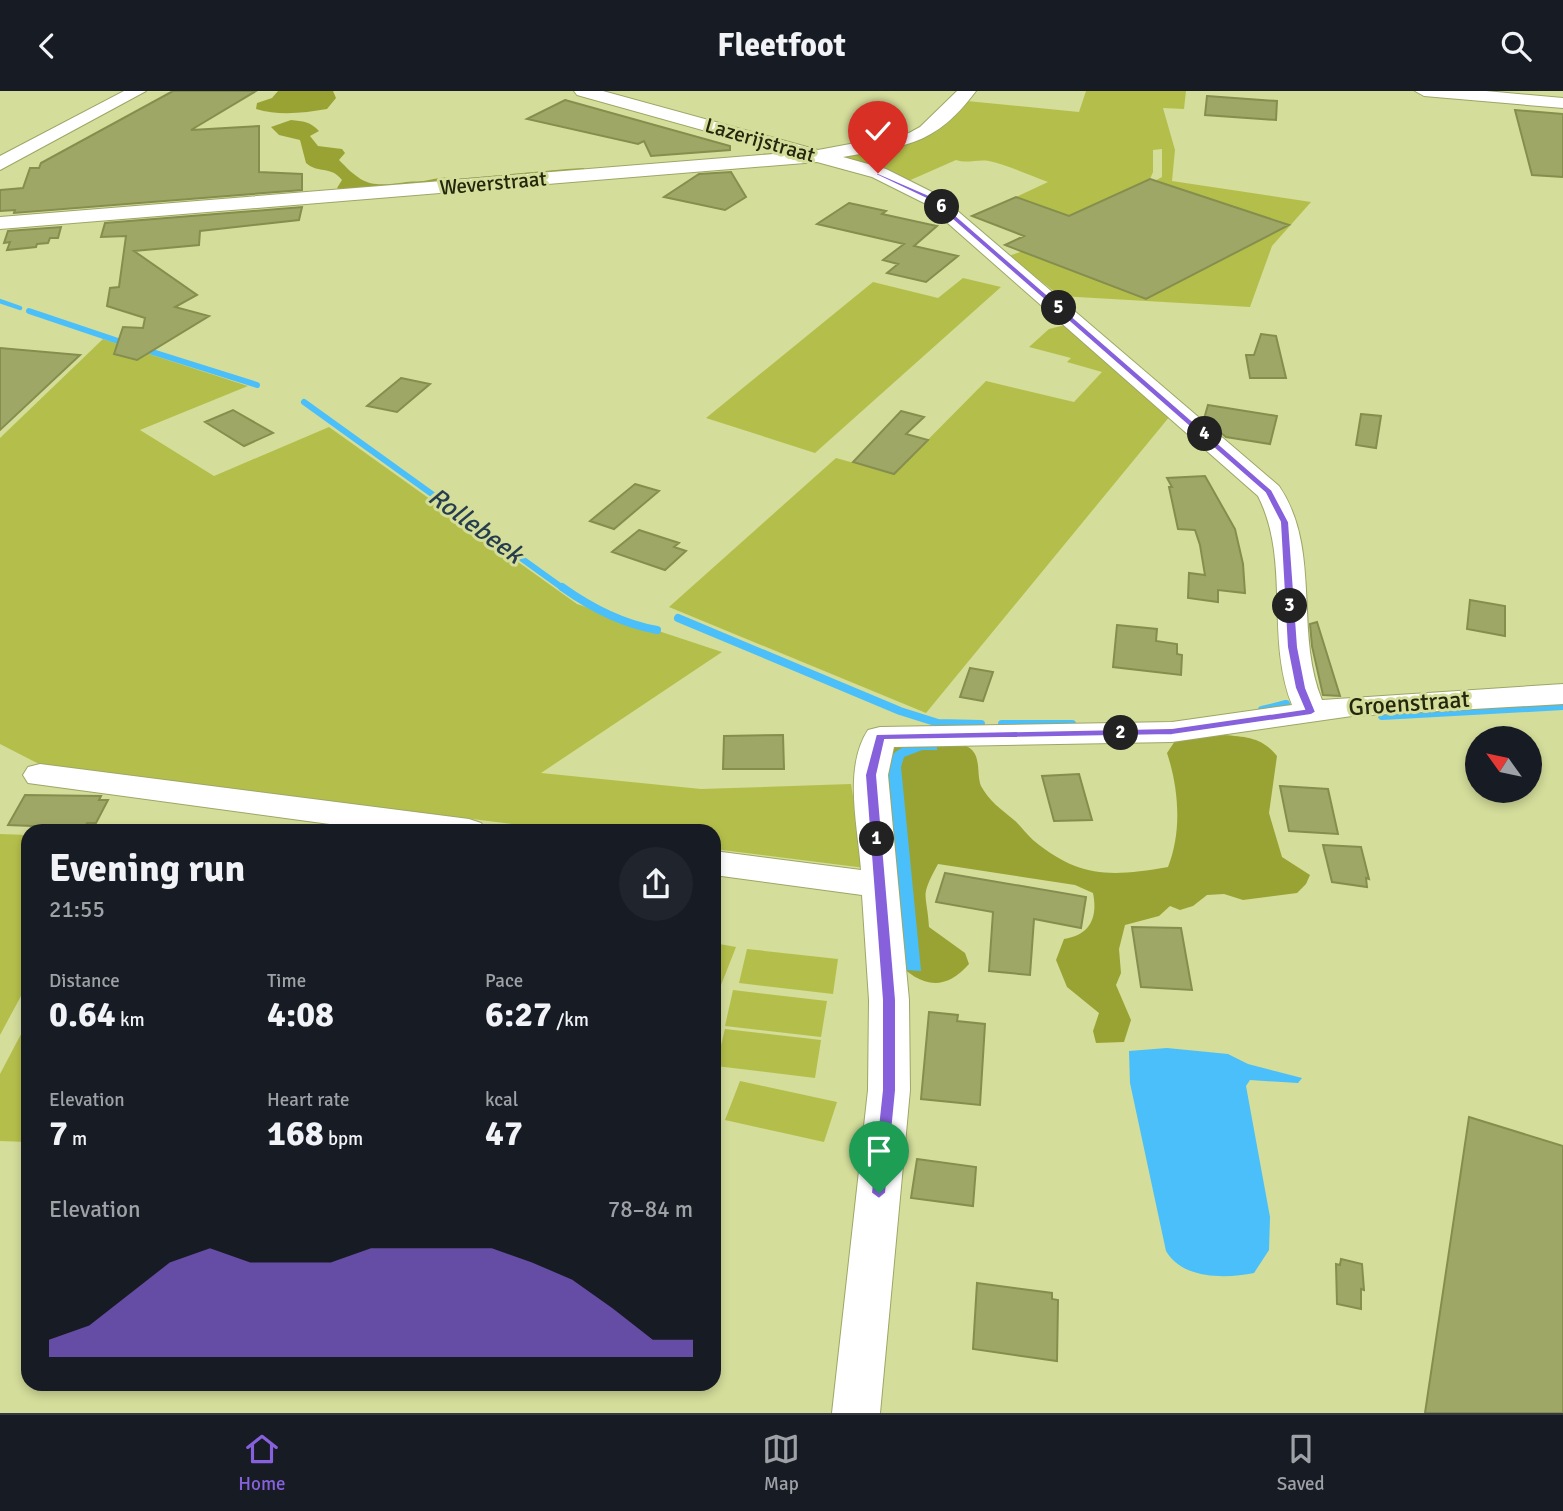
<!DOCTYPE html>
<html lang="en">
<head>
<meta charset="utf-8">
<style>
	:root { --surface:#171b24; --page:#20242c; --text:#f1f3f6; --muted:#9ea1a6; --line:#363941; --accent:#8761dc }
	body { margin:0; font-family:Signika,sans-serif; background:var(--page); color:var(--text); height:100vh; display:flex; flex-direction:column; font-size:26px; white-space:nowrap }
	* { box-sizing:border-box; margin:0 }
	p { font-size:23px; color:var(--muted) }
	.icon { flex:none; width:38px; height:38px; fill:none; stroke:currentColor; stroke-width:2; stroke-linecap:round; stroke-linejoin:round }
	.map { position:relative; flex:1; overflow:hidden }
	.panel { position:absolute; left:21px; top:733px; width:700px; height:567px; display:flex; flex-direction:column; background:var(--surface); border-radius:21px; box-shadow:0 4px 10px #0003 }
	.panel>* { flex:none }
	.needle { width:46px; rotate:303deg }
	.fabs { position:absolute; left:1465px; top:635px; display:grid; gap:14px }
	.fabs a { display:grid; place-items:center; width:77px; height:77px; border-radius:50%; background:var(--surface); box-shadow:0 4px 10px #0003; font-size:35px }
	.pin { position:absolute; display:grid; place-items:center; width:60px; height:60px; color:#fff; margin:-72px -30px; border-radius:50% 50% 50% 0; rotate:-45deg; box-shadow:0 0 7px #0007 }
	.pin .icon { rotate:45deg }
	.km { position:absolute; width:35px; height:35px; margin:-18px; border-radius:50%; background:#222; color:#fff; font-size:19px; line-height:35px; text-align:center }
	.round { display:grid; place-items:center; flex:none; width:74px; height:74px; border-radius:37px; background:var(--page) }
	.overview { display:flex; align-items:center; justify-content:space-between; height:119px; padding:0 28px }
	h1 { font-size:38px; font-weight:700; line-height:52px }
	.stats { display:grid; grid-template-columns:repeat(3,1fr); gap:10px; height:119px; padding:7px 28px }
	.stats div { display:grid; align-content:center }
	.stats b { font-size:35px; font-weight:700 }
	.stats small { font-size:19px; font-weight:400 }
	.stats p { font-size:19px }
	.chart { height:196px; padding:14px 28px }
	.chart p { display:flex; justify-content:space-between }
	.chart svg { width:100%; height:126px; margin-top:7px; fill:var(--accent); opacity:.7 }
	header { display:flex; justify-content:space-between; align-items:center; height:91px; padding:0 28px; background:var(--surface); font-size:32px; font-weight:700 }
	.dock { display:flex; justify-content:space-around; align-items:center; height:98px; border-top:2px solid var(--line); background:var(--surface); font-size:19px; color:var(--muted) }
	.dock a { display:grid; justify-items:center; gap:4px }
	.dock .current { color:var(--accent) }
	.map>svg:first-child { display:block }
	.green { fill:#b4bf4b }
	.forest { fill:#99a334 }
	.water { fill:#4abffa }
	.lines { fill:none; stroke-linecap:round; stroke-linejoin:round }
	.stream-far2 { stroke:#4abffa; stroke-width:4.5 }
	.stream-far1 { stroke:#4abffa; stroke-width:6 }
	.stream { stroke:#4abffa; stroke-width:8 }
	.building { fill:#9fa766; stroke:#868e4d; stroke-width:2 }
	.minor-casing { stroke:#9ea665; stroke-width:2 }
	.minor { fill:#fff; fill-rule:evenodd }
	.route { fill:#8761dc; stroke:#fff; stroke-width:2 }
	.labels { text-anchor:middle; stroke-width:6; stroke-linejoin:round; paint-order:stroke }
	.far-street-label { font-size:21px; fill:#24270c; stroke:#d4dd9a }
	.street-label { font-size:24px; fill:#24270c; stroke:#d4dd9a }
	.water-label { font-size:26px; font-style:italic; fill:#253d4c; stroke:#d4dd9a }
</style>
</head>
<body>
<header><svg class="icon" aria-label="back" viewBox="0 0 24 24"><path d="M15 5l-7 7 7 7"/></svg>Fleetfoot<svg class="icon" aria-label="search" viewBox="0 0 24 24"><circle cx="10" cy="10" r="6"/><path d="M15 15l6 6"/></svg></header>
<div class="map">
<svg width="1563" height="1322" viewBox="0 0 1563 1322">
	<rect width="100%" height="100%" fill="#d4dd9a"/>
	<!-- green -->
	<path class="green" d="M 1086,0 L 1186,0 L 1184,18 L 1163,17 L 1175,59 L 1172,90 L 1311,111 L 1272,155 L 1250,216 L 1060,205 L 1009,165 L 1023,160 L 1162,86 L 1162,58 L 1153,59 L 1153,81 L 1150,88 L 1069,125 L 1016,106 L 1048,91 C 1028,84 1008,74 989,70 C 976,68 968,73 956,69 L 906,91 L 845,71 L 846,64 L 923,47 L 937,40 L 967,10 L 1079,21 Z
		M 963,187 L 1001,196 L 815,362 L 706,327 L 873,191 L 938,207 Z
		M 1065,234 L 1170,325 L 926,622 L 669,516 L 836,367 L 894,383 L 986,290 L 1074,311 L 1102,281 L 1067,271 L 1071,267 L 1029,256 L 1049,238 Z
		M 103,248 L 248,295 L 140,339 L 214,385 L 329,336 L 577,513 L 722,561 L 541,682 L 701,698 L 851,693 L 865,777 L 714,758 L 714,740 L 568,740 L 39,673 L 0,653 L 0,347 Z
		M 131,733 L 327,740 L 127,740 Z
		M 0,743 L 28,744 L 28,892 L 0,944 Z
		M 714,852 L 736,856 L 714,912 Z
		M 747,858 L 838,868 L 833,903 L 739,892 Z
		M 733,899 L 827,910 L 821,946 L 725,935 Z
		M 28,930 L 28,1051 L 0,1050 L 0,983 Z
		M 725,938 L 821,949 L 815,987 L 716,975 Z
		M 740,990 L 837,1011 L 824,1051 L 725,1029 Z"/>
	<!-- forest -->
	<path class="forest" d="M 278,0 L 333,0 L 336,7 L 327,18 C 304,22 279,25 256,18 L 257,12 L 272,7 Z
		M 291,29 C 303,30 311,31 319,40 L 310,45 L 318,55 L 342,58 L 345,62 L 339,69 C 364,95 371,96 407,91 C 414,90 422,91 429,89 C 440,87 445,85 456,88 L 567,78 L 584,77 L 587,82 L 342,100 L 337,97 L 342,89 C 330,74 318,83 306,72 L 300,49 L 279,44 L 271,36 Z
		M 1224,644 C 1246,646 1262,646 1277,665 L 1269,722 L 1282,766 L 1310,784 L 1306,793 L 1297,802 L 1243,809 L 1224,803 L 1207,804 L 1193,815 L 1180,819 L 1170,815 L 1159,825 L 1125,834 L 1119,858 L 1121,882 L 1116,894 L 1131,929 L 1124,951 L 1096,952 L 1093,940 L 1099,922 L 1067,896 L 1056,869 L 1064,848 C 1090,844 1098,827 1093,802 L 1075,794 L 938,773 C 919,808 927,801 929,836 L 965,862 L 969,873 C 943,903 918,894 895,869 L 886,663 L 894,656 C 910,652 955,647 968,656 C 982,664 976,682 981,695 C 989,710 1002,719 1014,729 C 1021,735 1026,743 1033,749 C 1079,787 1110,786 1168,776 C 1182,741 1179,698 1167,662 L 1175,650 Z"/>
	<!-- water -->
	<path class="water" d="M 937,652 L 937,659 L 922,659 L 904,666 L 901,676 L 921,880 L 905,879 L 886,677 C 893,652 915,653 937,652 Z
		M 1167,957 L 1228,963 L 1248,973 L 1302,987 L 1298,992 L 1250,989 L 1246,995 L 1270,1126 L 1269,1159 L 1254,1182 C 1225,1188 1182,1188 1166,1160 L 1130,992 L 1129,960 Z"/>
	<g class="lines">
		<!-- stream-far2 -->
		<path class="stream-far2" d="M 0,210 L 20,217"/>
		<!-- stream-far1 -->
		<path class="stream-far1" d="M 29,220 L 127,253
			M 143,258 L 257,294
			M 304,311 L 564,498"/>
		<!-- stream -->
		<path class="stream" d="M 562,496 C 590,516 623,533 657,539
			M 678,527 L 900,620 L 938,632 L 981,633
			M 1262,619 L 1286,613
			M 1382,625 L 1563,615
			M 1002,633 L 1072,633"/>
	</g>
	<!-- building -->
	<path class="building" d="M 173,0 L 256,0 L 191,39 L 259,35 L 259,81 L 302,83 L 302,99 L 14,122 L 15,119 L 0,120 L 0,99 L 23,97 L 30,77 L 39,77 L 41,72 Z
		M 1207,5 L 1277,10 L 1276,29 L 1205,24 Z
		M 565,9 L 730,55 L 730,59 L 651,65 L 644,50 L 638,53 L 527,28 Z
		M 1515,19 L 1563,23 L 1563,86 L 1532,84 Z
		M 731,81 L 746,106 L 725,119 L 664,106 L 699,83 Z
		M 1150,88 L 1289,134 L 1146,208 L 1005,154 L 1024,145 L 972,125 L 1016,106 L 1069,125 Z
		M 849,112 L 886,120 L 882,123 L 937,135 L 914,155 L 958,165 L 926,191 L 887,182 L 898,173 L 883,169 L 904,153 L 817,133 Z
		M 302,116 L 299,129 L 200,140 L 199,154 L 134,160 L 197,204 L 175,216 L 209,225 L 137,269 L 114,263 L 123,236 L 143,237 L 145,227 L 107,215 L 110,197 L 119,196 L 126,145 L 101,146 L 105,132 Z
		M 61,136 L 58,147 L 50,147 L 48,152 L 37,153 L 36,156 L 7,159 L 10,151 L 4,152 L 8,140 Z
		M 1261,243 L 1276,245 L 1286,287 L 1250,287 L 1246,264 L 1254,264 Z
		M 0,257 L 80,264 L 0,339 Z
		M 401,287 L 430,293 L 397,321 L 367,315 Z
		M 1208,314 L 1277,325 L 1270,353 L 1226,346 L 1204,328 Z
		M 233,319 L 273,342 L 244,355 L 205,331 Z
		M 901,320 L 924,326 L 906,343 L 928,349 L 894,383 L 853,371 Z
		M 1361,323 L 1381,325 L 1376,357 L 1356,354 Z
		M 1205,385 L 1235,438 L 1243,473 L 1245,502 L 1218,499 L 1218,511 L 1188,507 L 1189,482 L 1205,484 L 1200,454 L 1195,439 L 1178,438 L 1169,396 L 1172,396 L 1167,387 Z
		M 635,393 L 659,400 L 614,438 L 590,430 Z
		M 639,439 L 679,452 L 674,456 L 686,460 L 665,479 L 612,461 Z
		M 1470,509 L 1505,515 L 1505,545 L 1467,538 Z
		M 1317,531 L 1340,605 L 1323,604 L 1312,555 L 1310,533 Z
		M 1117,534 L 1157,538 L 1156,550 L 1177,553 L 1177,563 L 1182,564 L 1181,584 L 1113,576 Z
		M 970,577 L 993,581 L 983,610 L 960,606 Z
		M 783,644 L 784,678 L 723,678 L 724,645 Z
		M 1079,683 L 1092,729 L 1054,730 L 1042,685 Z
		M 1280,695 L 1328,698 L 1338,743 L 1289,740 Z
		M 25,704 L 101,705 L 99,709 L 108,709 L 96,732 L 87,732 L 84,737 L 8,734 Z
		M 1323,754 L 1361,756 L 1369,788 L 1366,787 L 1367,796 L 1332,791 Z
		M 945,782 L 1086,806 L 1081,837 L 1034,828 L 1030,884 L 989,880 L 993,821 L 936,811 Z
		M 1132,836 L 1181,837 L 1192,899 L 1141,896 Z
		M 929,921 L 958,924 L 957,930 L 985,933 L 980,1014 L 921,1008 Z
		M 1469,1026 L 1563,1055 L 1563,1322 L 1425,1322 Z
		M 917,1068 L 976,1076 L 973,1115 L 911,1107 Z
		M 1341,1168 L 1362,1173 L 1364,1199 L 1361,1198 L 1361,1218 L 1337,1213 L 1336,1173 L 1340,1174 Z
		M 977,1192 L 1052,1202 L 1052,1208 L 1058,1209 L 1057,1270 L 973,1258 Z"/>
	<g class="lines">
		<!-- minor casing -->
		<g class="minor-casing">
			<path id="minor" d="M 124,0 L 146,0 L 0,79 L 0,65 Z
				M 574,0 L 603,0 L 818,59 L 909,42 L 920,36 L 957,0 L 976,0 C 934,56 906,54 843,66 L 886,78 L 940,105 L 1279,395 C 1322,458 1294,541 1322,609 L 1563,593 L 1563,613 L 1352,625 L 1172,651 L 894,656 L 888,684 L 909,909 L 910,999 L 880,1322 L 832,1322 L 868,999 L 869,909 L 862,804 L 714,784 L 714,760 L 861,779 C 858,736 843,677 868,639 L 880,636 L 1172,631 L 1292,614 C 1265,546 1291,470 1258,405 L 926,113 L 872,86 L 817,71 L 0,138 L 0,126 L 785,62 L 577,4 Z
				M 1415,0 L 1486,0 L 1563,7 L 1563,17 L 1424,5 Z
				M 40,673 L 469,728 L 481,732 L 487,740 L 381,740 L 28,692 L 23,684 L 28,676 Z"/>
		</g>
		<!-- minor -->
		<use href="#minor" class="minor"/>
	</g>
	<!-- route -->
	<path class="route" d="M 876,81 L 936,107 L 1272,399 L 1289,431 L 1298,556 L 1306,597 L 1316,621 L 1311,624 L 1172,644 L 885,649 L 877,684 L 896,909 L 896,999 L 886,1102 L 879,1108 L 871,1102 L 882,999 L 882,909 L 865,684 L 876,643 L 1172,637 L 1304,618 L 1295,597 L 1287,556 L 1280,431 L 1265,402 L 931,110 L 876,84 Z"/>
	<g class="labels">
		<!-- far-street labels -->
		<g class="far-street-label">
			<text transform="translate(760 49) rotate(16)" y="7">Lazerijstraat</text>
			<text transform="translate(493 92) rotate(-5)" y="7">Weverstraat</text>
		</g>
		<!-- street labels -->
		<g class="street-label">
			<text transform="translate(1409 612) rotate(-4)" y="8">Groenstraat</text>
		</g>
		<!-- water labels -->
		<g class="water-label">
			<text transform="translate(476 434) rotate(36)" y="9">Rollebeek</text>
		</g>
	</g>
</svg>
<div class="fabs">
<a><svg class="needle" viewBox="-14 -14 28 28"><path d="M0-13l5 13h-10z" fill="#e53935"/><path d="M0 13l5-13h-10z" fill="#9ea1a6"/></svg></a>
</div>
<div class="pin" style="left:879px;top:1102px;background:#1e9e55"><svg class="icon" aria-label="arrive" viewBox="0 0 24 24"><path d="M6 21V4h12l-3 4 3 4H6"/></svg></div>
<div class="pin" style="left:878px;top:82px;background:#d93025"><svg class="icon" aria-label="check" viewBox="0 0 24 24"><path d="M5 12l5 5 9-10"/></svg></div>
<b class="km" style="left:877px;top:748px">1</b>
<b class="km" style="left:1121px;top:642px">2</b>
<b class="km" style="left:1290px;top:515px">3</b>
<b class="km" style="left:1205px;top:343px">4</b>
<b class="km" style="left:1059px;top:217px">5</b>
<b class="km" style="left:942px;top:116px">6</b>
<section class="panel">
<div class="overview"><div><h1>Evening run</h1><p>21:55</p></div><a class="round"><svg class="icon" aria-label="share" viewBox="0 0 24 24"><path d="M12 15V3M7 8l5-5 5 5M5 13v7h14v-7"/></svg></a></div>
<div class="stats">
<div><p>Distance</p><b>0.64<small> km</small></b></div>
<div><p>Time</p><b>4:08</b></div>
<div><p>Pace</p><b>6:27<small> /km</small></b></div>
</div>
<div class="stats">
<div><p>Elevation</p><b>7<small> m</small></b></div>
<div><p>Heart rate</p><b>168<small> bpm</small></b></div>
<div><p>kcal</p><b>47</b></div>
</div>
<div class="chart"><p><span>Elevation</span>78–84 m</p>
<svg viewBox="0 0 160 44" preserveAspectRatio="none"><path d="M0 44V38L10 33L20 22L30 11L40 6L50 11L60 11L70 11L80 6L90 6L100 6L110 6L120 11L130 17L140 27L150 38L160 38V44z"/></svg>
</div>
</section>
</div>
<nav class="dock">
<a class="current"><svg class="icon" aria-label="home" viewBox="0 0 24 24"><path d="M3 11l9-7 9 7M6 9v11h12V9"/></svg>Home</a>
<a><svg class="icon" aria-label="map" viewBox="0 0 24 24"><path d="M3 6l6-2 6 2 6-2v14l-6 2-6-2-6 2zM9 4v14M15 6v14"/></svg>Map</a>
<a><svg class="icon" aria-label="saved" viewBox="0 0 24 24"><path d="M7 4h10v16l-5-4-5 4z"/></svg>Saved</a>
</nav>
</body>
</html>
